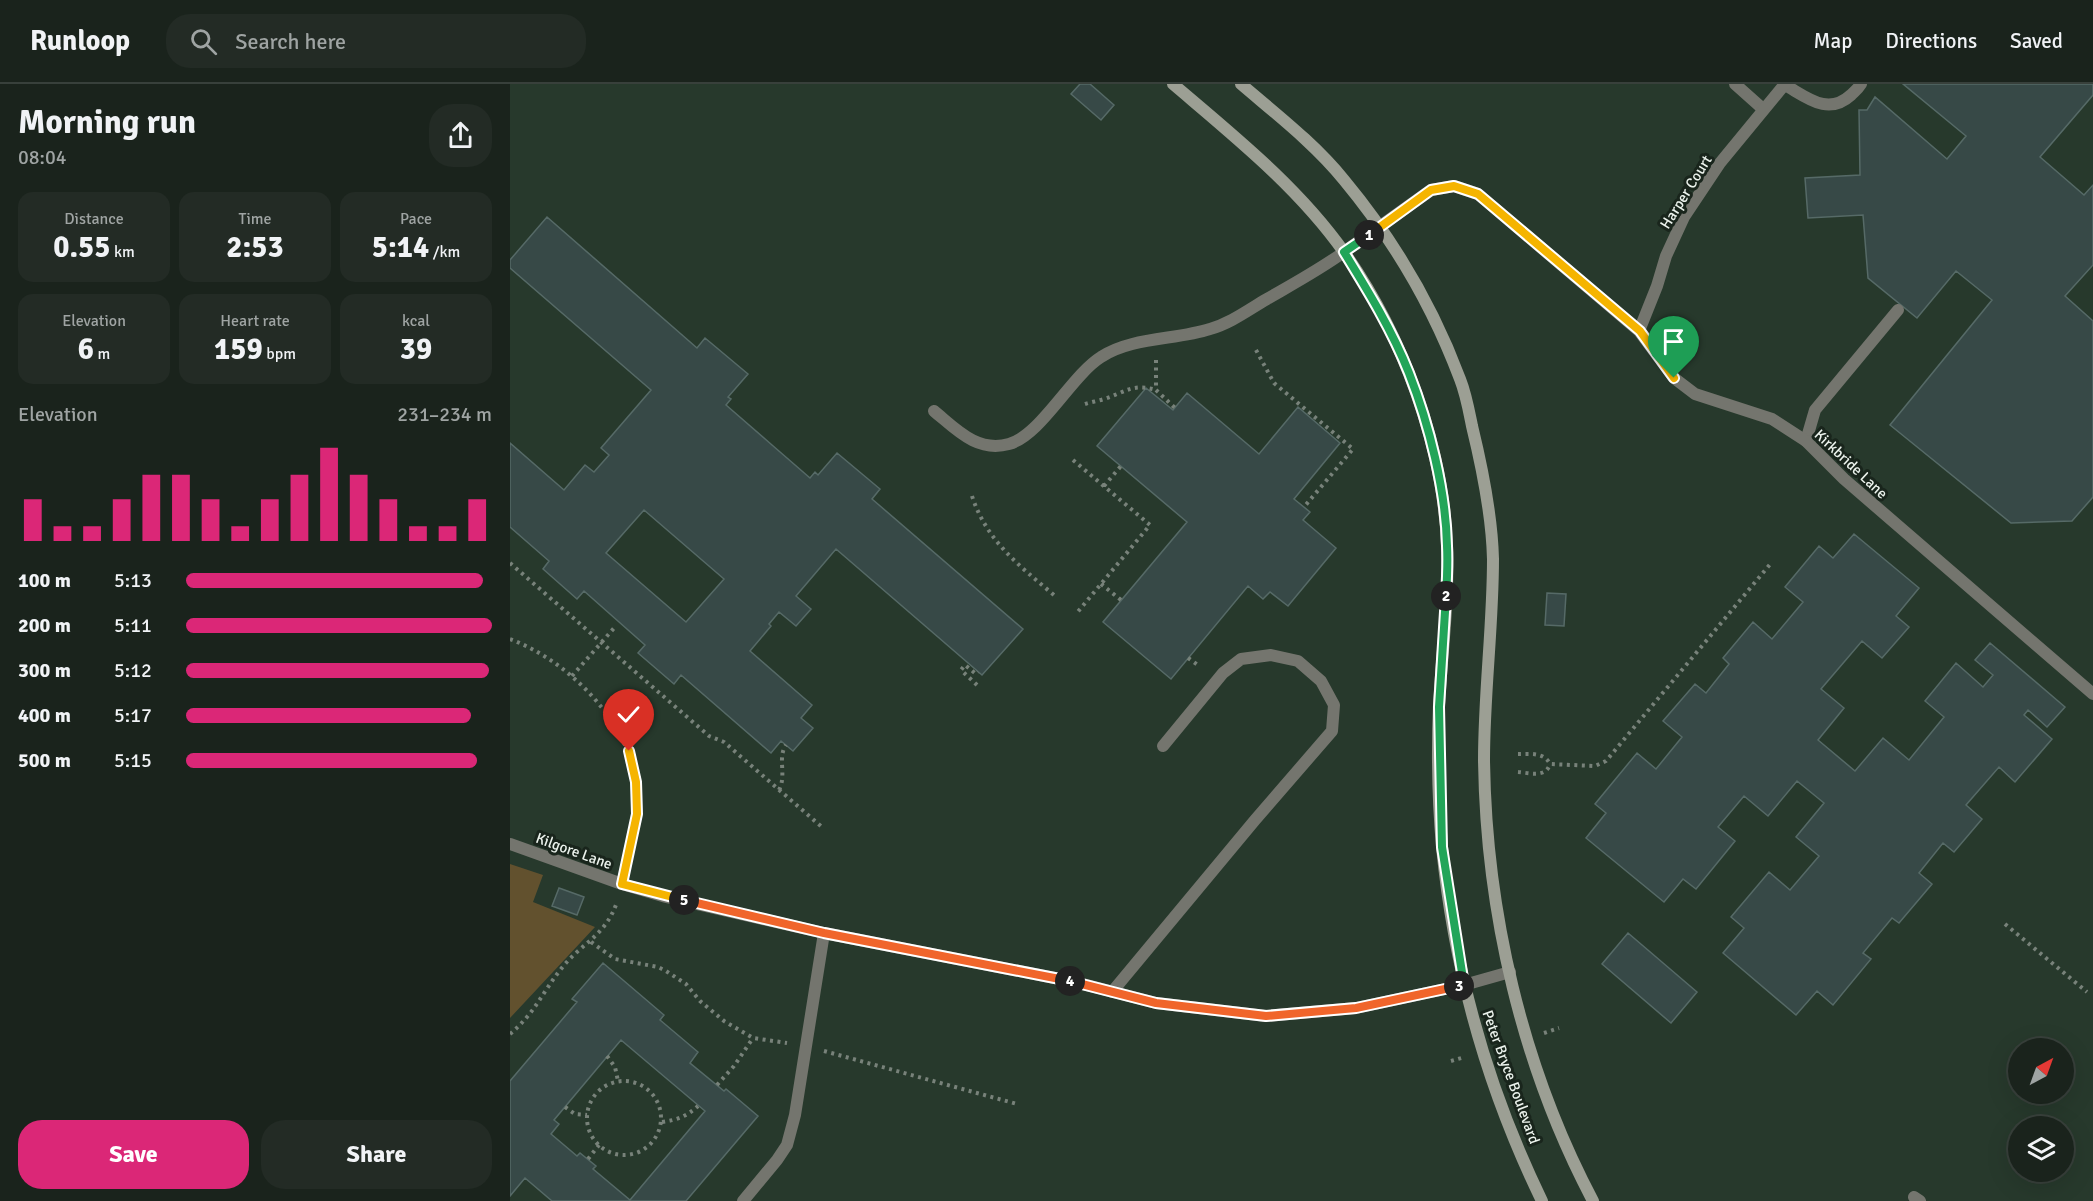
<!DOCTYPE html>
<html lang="en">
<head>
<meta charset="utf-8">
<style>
	:root { --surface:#1a231c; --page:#232b25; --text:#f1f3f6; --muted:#9fa4a3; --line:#38403b; --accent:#db2777 }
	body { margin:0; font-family:Signika,sans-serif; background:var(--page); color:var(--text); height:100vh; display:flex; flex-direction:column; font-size:22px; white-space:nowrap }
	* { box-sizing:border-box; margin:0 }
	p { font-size:20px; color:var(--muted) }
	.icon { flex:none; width:33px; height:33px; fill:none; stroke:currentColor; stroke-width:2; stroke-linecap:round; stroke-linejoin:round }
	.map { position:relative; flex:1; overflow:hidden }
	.panel { display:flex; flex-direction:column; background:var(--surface); width:510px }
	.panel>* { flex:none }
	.needle { width:39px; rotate:41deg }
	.controls { position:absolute; left:1498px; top:954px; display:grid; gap:12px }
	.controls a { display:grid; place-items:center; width:66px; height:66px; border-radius:50%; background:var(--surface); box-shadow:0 6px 24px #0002,0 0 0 2px var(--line); font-size:30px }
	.pin { position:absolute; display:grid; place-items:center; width:51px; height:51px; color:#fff; margin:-62px -26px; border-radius:50% 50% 50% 0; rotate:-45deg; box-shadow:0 0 6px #0007 }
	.pin .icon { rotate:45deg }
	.km { position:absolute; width:30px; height:30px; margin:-15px; border-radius:50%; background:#222; color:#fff; font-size:16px; line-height:30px; text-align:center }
	.round { display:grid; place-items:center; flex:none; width:63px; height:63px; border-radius:24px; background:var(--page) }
	.headline { display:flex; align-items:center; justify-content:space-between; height:102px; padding:0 18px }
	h1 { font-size:33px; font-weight:700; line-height:45px }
	.metrics { display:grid; grid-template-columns:repeat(3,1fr); gap:9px; height:102px; padding:6px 18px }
	.metrics div { display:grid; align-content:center; border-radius:15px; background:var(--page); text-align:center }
	.metrics b { font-size:30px; font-weight:700 }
	.metrics small { font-size:16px; font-weight:400 }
	.metrics p { font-size:16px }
	.chart { height:168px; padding:12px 18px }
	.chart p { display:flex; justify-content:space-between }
	.chart svg { width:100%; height:108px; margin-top:6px; stroke:var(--accent); stroke-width:6 }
	.button { display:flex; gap:12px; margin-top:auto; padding:12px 18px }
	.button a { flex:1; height:69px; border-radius:24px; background:var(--accent); color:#fff; font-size:24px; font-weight:700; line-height:69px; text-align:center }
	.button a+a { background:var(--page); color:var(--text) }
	ul { padding:0 18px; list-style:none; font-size:20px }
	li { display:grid; grid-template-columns:96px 72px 1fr; align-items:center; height:45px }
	li i { height:15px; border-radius:8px; background:var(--accent) }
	header { display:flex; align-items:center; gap:36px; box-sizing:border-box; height:84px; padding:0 30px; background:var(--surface); border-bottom:2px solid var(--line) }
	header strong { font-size:28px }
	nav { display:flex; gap:33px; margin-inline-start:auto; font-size:21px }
	.search { width:420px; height:54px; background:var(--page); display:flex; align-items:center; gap:15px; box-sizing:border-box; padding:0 21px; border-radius:24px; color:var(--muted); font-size:22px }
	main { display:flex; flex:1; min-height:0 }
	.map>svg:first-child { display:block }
	.built { fill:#27392c; fill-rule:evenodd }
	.green { fill:#62512e }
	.building { fill:#374947; stroke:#566a67; stroke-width:1.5; fill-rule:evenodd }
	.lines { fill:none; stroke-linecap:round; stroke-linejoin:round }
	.path { stroke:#78827a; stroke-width:4; stroke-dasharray:3 4.5; stroke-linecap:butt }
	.lane { stroke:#74756e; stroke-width:12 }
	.street { stroke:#74756e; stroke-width:12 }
	.secondary { stroke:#9c9f94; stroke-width:12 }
	.split-1-casing { stroke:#fff; stroke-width:12 }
	.split-2-casing { stroke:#fff; stroke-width:12 }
	.split-3-casing { stroke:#fff; stroke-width:12 }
	.split-4-casing { stroke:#fff; stroke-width:12 }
	.split-5-casing { stroke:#fff; stroke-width:12 }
	.split-6-casing { stroke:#fff; stroke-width:12 }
	.split-1 { stroke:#f5b400; stroke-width:8 }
	.split-2 { stroke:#22a559; stroke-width:8 }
	.split-3 { stroke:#22a559; stroke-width:8 }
	.split-4 { stroke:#f0652b; stroke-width:8 }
	.split-5 { stroke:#f0652b; stroke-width:8 }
	.split-6 { stroke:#f5b400; stroke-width:8 }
	.labels { text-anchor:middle; stroke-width:6; stroke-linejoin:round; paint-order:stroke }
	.street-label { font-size:15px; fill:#ecf3ed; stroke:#19251c }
</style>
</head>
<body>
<header>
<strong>Runloop</strong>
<div class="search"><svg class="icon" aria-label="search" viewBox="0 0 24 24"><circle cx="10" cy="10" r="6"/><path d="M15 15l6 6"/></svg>Search here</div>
<nav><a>Map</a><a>Directions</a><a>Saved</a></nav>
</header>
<main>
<section class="panel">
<div class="headline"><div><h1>Morning run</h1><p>08:04</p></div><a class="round"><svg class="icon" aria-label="share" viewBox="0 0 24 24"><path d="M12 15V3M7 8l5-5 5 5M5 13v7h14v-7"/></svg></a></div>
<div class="metrics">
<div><p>Distance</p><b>0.55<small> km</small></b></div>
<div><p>Time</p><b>2:53</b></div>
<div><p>Pace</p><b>5:14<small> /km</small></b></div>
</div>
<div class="metrics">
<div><p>Elevation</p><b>6<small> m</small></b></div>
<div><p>Heart rate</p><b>159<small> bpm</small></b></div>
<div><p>kcal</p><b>39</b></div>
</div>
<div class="chart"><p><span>Elevation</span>231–234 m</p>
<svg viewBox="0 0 160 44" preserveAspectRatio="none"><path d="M5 44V27M15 44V38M25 44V38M35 44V27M45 44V17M55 44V17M65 44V27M75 44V38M85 44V27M95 44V17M105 44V6M115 44V17M125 44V27M135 44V38M145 44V38M155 44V27"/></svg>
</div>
<ul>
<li><b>100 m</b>5:13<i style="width:97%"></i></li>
<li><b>200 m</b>5:11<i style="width:100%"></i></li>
<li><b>300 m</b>5:12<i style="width:99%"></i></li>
<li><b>400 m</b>5:17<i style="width:93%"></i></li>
<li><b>500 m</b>5:15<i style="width:95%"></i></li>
</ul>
<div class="button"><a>Save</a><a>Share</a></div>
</section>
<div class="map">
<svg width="1583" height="1117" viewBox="0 0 1583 1117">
	<rect width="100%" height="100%" fill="#232f26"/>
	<!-- built -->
	<path class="built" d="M 0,0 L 1583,0 L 1583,1117 L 0,1117 ZM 1509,964 L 1554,964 L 1554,1010 L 1509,1010 ZM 1509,1042 L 1554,1042 L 1554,1088 L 1509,1088 Z"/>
	<!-- green -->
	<path class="green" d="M 0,780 L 33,791 L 23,818 L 85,843 L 0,934 Z"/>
	<!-- building -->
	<path class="building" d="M 570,0 L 580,0 L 604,21 L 591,36 L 561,10 Z
		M 1393,0 L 1583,0 L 1583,11 L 1530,73 L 1574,111 L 1583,101 L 1583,181 L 1555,212 L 1583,237 L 1583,413 L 1562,437 L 1501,439 L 1380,341 L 1482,216 L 1446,187 L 1407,234 L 1358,194 L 1353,131 L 1298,134 L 1295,94 L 1350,91 L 1349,26 L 1357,26 L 1365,13 L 1437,75 L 1456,52 Z
		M 37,133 L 187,264 L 195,254 L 238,290 L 218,313 L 221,315 L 216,321 L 262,361 L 300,394 L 305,388 L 308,391 L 327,369 L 370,405 L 362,415 L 513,545 L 472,591 L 326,465 L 286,512 L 301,525 L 286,542 L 269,528 L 259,540 L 261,542 L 240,567 L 302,621 L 291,634 L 303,644 L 283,667 L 271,657 L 261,669 L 171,591 L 164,600 L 128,569 L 135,561 L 74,507 L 67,515 L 33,485 L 39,477 L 0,443 L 0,359 L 54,406 L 75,381 L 84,388 L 99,371 L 91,364 L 141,306 L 0,184 L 0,176 ZM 134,426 L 214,495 L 176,538 L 96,469 Z
		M 636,304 L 663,326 L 677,309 L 749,370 L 788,323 L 830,359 L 784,415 L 800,428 L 793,436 L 826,464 L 778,522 L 760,508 L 753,515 L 738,502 L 661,595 L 593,538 L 677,438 L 587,362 Z
		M 1344,450 L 1409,504 L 1386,532 L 1399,543 L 1372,574 L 1352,557 L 1311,605 L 1334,624 L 1308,656 L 1345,687 L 1373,654 L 1399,676 L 1434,633 L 1415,617 L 1446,579 L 1473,603 L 1483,591 L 1465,576 L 1480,559 L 1555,623 L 1537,643 L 1518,626 L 1514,631 L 1542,655 L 1505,698 L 1489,683 L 1456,721 L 1472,735 L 1444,768 L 1433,759 L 1409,789 L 1422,800 L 1389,839 L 1382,834 L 1353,869 L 1361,875 L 1323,921 L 1307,907 L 1286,931 L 1213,869 L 1234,844 L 1221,833 L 1259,788 L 1280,806 L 1309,772 L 1286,753 L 1314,719 L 1287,697 L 1258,732 L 1234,712 L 1208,743 L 1225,757 L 1186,805 L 1173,795 L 1154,818 L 1076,754 L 1096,729 L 1085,720 L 1127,669 L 1146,685 L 1172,653 L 1153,637 L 1185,600 L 1196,609 L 1219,580 L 1213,574 L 1243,538 L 1262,555 L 1293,518 L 1275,503 L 1309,462 L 1323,474 Z
		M 1037,509 L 1056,510 L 1054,542 L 1035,541 Z
		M 49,804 L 74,813 L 67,831 L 42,822 Z
		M 1118,849 L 1187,908 L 1161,939 L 1092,880 Z
		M 93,879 L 154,931 L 150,936 L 188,968 L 180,979 L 214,1007 L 216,1005 L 248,1032 L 176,1117 L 42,1117 L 15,1094 L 0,1112 L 0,997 L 67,918 L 62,915 ZM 111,956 L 195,1027 L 120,1116 L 83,1085 L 86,1082 L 70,1069 L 67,1072 L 41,1050 L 49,1040 L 44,1036 Z"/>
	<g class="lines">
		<!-- path -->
		<path class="path" d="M 746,266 L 764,299 L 843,365 L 794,423
			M 646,276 L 646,306 L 665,324
			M 575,320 C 581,318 588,317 594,315 C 616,308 622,299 646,306
			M 563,376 L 640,441 L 566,530
			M 594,402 L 611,382
			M 462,412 C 477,458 510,482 545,512
			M 0,479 L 199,652 L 214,658 L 313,744
			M 591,500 L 611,516
			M 0,555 C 58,577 115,634 126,696 C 131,725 123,755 117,782
			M 678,574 L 688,581
			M 62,592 L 105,543
			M 467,601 L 451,586 L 455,581 L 466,590 L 468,588
			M 1008,670 C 1020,670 1034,668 1040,680 L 1085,682 L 1096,677 L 1262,478
			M 1008,688 C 1020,689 1036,694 1040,680
			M 269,706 C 277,691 267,674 276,661
			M 1495,840 L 1577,908
			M 81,858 L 105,875 L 148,883 L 156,887 L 176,900 L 190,917 L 214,937 L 243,954 L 277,959
			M 1034,949 L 1049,944
			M 0,950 C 25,929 32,909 51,885 C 71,859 95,853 107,818
			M 314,967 L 507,1020
			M 97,972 L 105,983 L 108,997
			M 941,977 L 955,973
			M77 1034a37 37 0 1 1 74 0a37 37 0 1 1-74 0Z
			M 207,1001 L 224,982 L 243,954
			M 55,1023 L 65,1030 L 77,1031
			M 152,1038 C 167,1036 177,1032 188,1022
			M 78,1075 L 89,1061"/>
		<!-- lane -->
		<path class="lane" d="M 1225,0 L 1253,25
			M 1275,1 C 1298,14 1318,32 1341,11 C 1345,7 1348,5 1351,0
			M 424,327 C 446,345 467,369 499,360 C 531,351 561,292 591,273 C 621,253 666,256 700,245 C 721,239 738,226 757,215 C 783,200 809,186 834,168
			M 1296,357 L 1305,326 L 1388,226
			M 602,908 L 745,736 L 822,647 L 824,621 L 811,597 L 788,577 L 761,571 L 731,575 L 713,589 L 653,662
			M 1404,1113 L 1410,1117
			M 233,1117 L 267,1076 L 277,1061 L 285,1031 L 314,849"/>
		<!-- street -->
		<path class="street" d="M 834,168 L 921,106 L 944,102 L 968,110 L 1129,247 L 1164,294 L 1185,310 L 1262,335 L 1296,357 L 1334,395 L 1583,610
			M 1129,247 L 1147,202 L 1156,172 L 1174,133 L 1210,79 L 1275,0
			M 0,760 L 112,800 L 156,813 L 314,849 L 565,898 L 646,919 L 756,932 L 846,924 L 954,901 L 1000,888"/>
		<!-- secondary -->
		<path class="secondary" d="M 663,0 C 724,52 788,103 834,168 C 892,250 933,361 937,461 C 939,515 932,568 929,621 C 927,668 928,717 932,763 C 944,886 978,1006 1032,1117
			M 731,0 C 766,30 805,60 834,96 C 883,155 923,223 950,295 C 956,310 959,327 962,342 C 972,383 982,433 983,475 C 983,542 974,609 974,676 C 976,827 1012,983 1083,1117"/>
	</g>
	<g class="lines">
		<!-- split-1 casing -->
		<g class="split-1-casing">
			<path id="split-1" d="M 859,151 L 921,106 L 944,102 L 968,110 L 1130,247 L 1164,294"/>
		</g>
		<!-- split-2 casing -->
		<g class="split-2-casing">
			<path id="split-2" d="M 859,151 L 834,168 C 858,207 882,246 899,289 C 919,340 936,407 937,462 C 938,479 937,496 936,512"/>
		</g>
		<!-- split-3 casing -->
		<g class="split-3-casing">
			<path id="split-3" d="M 936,512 L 929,623 L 932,763 L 954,901 L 949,902"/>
		</g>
		<!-- split-4 casing -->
		<g class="split-4-casing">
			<path id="split-4" d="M 560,897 L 646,919 L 756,932 L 846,924 L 949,902"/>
		</g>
		<!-- split-5 casing -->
		<g class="split-5-casing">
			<path id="split-5" d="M 174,816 L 314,849 L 560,897"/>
		</g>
		<!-- split-6 casing -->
		<g class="split-6-casing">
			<path id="split-6" d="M 119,667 L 126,698 L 127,730 L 112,800 L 174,816"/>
		</g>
		<!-- split-1 -->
		<use href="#split-1" class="split-1"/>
		<!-- split-2 -->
		<use href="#split-2" class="split-2"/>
		<!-- split-3 -->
		<use href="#split-3" class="split-3"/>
		<!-- split-4 -->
		<use href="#split-4" class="split-4"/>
		<!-- split-5 -->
		<use href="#split-5" class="split-5"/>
		<!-- split-6 -->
		<use href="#split-6" class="split-6"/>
	</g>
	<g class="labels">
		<!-- street labels -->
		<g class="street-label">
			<text transform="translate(1176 108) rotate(-58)" y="5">Harper Court</text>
			<text transform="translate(1341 380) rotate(43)" y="5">Kirkbride Lane</text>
			<text transform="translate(64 767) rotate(20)" y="5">Kilgore Lane</text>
			<text transform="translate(1001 993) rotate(70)" y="5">Peter Bryce Boulevard</text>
		</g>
	</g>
</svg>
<div class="controls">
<a><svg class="needle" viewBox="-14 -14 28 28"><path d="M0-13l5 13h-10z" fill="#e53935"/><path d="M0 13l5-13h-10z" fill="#9fa4a3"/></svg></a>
<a><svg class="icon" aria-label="layers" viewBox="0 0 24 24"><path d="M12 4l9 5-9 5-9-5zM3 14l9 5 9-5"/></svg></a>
</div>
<div class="pin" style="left:1164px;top:294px;background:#1e9e55"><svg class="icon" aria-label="arrive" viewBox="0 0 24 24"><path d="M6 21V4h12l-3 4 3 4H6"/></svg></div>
<div class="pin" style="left:119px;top:667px;background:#d93025"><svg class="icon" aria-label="check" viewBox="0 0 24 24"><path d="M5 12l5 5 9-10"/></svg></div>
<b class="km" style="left:859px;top:151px">1</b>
<b class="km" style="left:936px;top:512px">2</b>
<b class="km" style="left:949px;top:902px">3</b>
<b class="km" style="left:560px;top:897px">4</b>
<b class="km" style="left:174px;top:816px">5</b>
</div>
</main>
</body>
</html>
